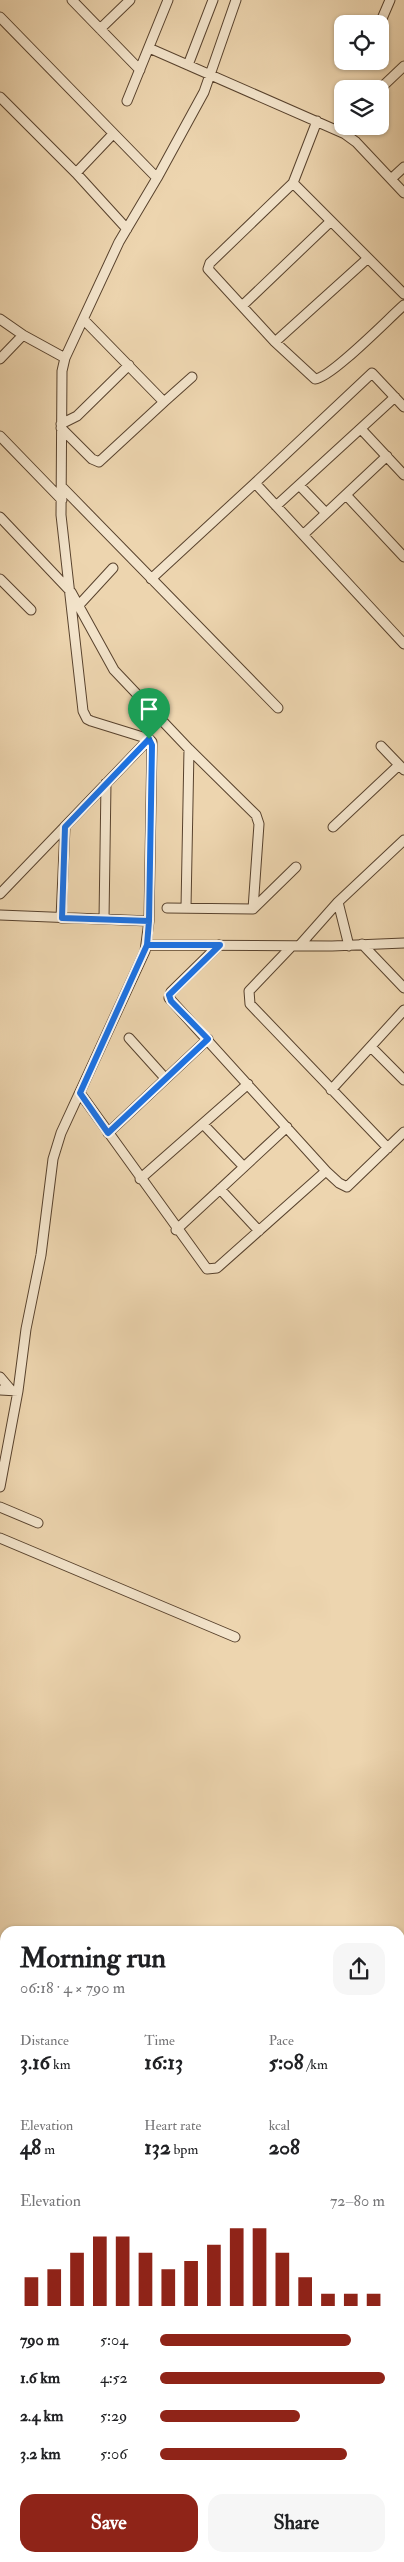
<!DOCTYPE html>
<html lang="en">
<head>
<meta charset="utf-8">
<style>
	:root { --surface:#fff; --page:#f6f6f6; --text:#202124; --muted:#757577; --accent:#8f2418 }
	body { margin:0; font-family:"IM FELL Double Pica",serif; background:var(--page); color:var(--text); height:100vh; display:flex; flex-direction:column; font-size:19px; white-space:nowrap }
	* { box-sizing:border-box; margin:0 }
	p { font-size:16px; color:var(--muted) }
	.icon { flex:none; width:28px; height:28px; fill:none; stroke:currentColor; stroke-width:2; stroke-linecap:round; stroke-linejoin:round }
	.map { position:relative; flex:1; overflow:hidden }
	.details { position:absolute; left:0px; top:1926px; width:405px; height:636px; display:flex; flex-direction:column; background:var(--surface); border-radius:15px 15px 0 0; box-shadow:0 1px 4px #0004 }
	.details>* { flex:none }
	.tools { position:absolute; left:334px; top:15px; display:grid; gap:10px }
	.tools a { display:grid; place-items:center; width:55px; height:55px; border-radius:10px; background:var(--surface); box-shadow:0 1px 4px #0004; font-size:25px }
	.pin { position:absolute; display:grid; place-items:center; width:42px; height:42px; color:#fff; margin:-51px -21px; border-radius:50% 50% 50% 0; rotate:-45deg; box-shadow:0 0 5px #0007 }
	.pin .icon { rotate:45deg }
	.round { display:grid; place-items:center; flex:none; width:52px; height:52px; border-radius:15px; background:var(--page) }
	.overview { display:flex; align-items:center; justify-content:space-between; height:85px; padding:0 20px }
	h1 { font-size:28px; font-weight:700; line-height:38px }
	.metrics { display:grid; grid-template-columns:repeat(3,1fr); gap:8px; height:85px; padding:5px 20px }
	.metrics div { display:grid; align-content:center }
	.metrics b { font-size:21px; font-weight:700 }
	.metrics small { font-size:14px; font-weight:400 }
	.metrics p { font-size:14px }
	.chart { height:140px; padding:10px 20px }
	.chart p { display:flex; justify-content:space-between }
	.chart svg { width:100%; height:90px; margin-top:5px; stroke:var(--accent); stroke-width:6 }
	.cta { display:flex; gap:10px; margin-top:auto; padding:10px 20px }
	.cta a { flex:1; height:58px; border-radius:15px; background:var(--accent); color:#fff; font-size:20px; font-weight:700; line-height:58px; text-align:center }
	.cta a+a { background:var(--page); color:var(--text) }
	ul { padding:0 20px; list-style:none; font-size:16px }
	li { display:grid; grid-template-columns:80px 60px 1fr; align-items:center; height:38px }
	li i { height:12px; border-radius:6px; background:var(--accent) }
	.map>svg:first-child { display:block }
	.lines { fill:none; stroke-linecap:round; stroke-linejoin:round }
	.minor-casing { stroke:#58422d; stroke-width:11 }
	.minor { stroke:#f3e4cb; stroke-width:9 }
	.route-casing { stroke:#fff; stroke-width:10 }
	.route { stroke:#1a73e8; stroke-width:6 }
</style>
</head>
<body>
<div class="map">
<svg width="404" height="2562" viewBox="0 0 404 2562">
	<rect width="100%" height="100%" fill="#edd5af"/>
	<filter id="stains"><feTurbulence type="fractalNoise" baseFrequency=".004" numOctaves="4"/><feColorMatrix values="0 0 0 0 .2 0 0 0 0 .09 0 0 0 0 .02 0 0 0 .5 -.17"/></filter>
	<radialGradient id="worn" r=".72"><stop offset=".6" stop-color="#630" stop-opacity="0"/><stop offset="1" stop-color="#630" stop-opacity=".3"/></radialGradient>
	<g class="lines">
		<!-- minor casing -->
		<g class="minor-casing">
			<path id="minor" d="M 72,0 L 140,70
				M 0,17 L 157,178
				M 381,21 L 390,0
				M 100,29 L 130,0
				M 149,48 L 345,134 L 356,142 L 404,193
				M 188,65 L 213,0
				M 384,85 L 404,66
				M 0,97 L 76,173 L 127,229
				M 127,101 L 168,0
				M 317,121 L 293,183 L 210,263 L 208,269 L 275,342 L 315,379 C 331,378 389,318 404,305
				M 76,173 L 113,134
				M 391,179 L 404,167
				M 293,183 L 404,294
				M 242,306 L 331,221
				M 0,319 L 23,335 L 65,358
				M 275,342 L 367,259
				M 0,359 L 23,335
				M 164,402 L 192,377
				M 61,424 L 77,416 L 129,365
				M 61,428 L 92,459 L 99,462 L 164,402 L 84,320
				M 361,429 L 404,475
				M 0,436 L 62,500
				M 255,483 L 372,373 L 404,407
				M 299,485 L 326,513
				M 62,487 L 278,708
				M 347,496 L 404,557
				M 276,506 L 395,397
				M 0,517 L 71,592 L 114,670 L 189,749 L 256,815 L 259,824 L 253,909
				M 304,534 L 387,456
				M 0,579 L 31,610
				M 151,579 L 255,483 L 404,644
				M 79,605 L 113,568
				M 381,746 L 404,770
				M 333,827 L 399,765
				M 0,894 L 149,739
				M 167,908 L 253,909 L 296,867
				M 186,908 L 189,749
				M 0,915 L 149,921
				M 61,918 L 65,827
				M 104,919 L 106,783
				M 362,944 L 404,988
				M 147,945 L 332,946 L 404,943
				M 219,945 L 171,992 L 169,998 L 326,1171 L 339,1183 L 347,1187 L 404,1132
				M 292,946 L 249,991 L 250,1004 L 388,1148
				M 299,946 L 338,902
				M 349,946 L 338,902 L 404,840
				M 129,1038 L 165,1078
				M 371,1047 L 404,1080
				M 331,1090 L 404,1010
				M 80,1093 L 207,1269 L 217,1268 L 326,1171
				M 203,1124 L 244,1167
				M 108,1133 L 208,1039
				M 140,1179 L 248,1084
				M 220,1189 L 259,1231
				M 176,1230 L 287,1127
				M 0,1377 L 11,1390
				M 0,1390 L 18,1391
				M 0,1487 L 18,1391 L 26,1329 L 41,1255 L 53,1159 L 61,1133 L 145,951 L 149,921 L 152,742 L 149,739 L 91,721 L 87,719 L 83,711 L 61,515 L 62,371 L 65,358 L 119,242 L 157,178 L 204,92 L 236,0
				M 0,1507 L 38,1523
				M 0,1538 L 235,1637
				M 400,2020 L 404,2017
				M 400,2042 L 404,2046
				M 0,2229 L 5,2224
				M 0,2238 L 5,2244
				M 0,2293 L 5,2299
				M 0,2362 L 5,2362
				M 5,2463 L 5,2462
				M 0,2536 L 5,2535
				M 77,2558 L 81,2562
				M 285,2558 L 290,2562
				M 162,2562 L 175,2558
				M 254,2562 L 258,2558"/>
		</g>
		<!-- minor -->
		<use href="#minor" class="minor"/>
	</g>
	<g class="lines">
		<!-- route casing -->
		<g class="route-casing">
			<path id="route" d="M 149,739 L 65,827 L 62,918 L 149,921 L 147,945 L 220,945 L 169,995 L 171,1001 L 208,1039 L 108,1133 L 80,1093 L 147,945 L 149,921 L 152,745 L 149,739"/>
		</g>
		<!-- route -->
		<use href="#route" class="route"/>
	</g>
	<rect width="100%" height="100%" filter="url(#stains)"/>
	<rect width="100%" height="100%" fill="url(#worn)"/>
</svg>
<div class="tools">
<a><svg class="icon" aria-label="locate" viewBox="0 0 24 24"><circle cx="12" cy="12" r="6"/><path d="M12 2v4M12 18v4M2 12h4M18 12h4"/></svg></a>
<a><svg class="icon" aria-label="layers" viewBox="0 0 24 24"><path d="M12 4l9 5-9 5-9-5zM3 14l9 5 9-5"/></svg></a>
</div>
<div class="pin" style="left:149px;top:739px;background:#1e9e55"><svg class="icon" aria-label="arrive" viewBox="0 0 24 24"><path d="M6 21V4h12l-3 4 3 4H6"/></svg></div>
<section class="details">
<div class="overview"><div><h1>Morning run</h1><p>06:18 · 4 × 790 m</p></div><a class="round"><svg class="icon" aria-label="share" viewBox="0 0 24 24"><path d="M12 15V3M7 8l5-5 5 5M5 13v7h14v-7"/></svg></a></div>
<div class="metrics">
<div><p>Distance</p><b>3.16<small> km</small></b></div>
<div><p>Time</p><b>16:13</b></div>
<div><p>Pace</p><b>5:08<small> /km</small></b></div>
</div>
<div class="metrics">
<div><p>Elevation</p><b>48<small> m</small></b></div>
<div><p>Heart rate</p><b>132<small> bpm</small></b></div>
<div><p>kcal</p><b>208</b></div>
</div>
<div class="chart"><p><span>Elevation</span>72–80 m</p>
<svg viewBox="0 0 160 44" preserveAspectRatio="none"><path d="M5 44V30M15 44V26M25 44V18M35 44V10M45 44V10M55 44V18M65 44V26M75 44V22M85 44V14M95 44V6M105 44V6M115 44V18M125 44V30M135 44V38M145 44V38M155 44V38"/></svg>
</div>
<ul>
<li><b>790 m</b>5:04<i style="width:85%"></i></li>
<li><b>1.6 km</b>4:52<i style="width:100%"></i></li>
<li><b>2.4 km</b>5:29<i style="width:62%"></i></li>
<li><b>3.2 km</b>5:06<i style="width:83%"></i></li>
</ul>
<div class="cta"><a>Save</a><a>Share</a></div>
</section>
</div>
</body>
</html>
